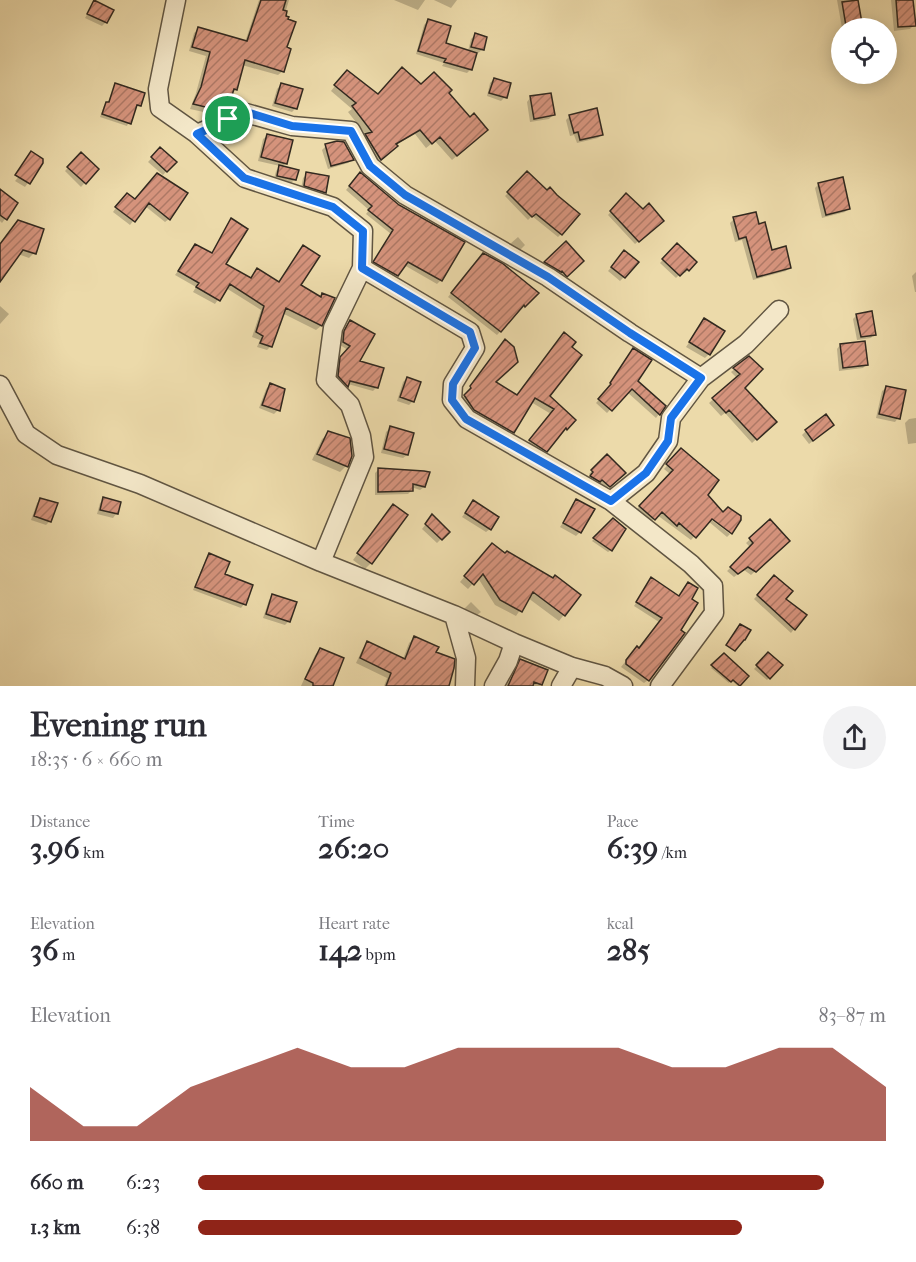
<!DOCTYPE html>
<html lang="en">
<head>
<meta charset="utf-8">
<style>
	:root { --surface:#fff; --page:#f2f2f3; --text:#2b2b33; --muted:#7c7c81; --accent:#8f2418 }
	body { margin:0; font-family:"IM FELL French Canon",serif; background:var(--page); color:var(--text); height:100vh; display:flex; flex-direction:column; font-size:22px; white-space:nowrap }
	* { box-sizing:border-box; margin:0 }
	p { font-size:20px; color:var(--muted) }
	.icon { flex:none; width:33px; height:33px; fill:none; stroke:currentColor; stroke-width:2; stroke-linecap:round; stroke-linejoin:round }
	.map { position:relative; height:686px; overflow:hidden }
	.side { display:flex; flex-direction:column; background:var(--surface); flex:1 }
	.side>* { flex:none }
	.fabs { position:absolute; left:831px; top:18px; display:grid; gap:12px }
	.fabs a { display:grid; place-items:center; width:66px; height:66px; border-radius:50%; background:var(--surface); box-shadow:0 3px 15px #0003; font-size:30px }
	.pin { position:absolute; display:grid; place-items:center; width:51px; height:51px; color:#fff; margin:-26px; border:3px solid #fff; border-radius:50%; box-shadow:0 2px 6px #0007 }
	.round { display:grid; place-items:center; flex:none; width:63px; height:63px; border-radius:32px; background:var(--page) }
	.overview { display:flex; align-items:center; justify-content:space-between; height:102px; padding:0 30px }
	h1 { font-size:33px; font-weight:800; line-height:45px }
	.stats { display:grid; grid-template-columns:repeat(3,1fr); gap:9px; height:102px; padding:6px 30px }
	.stats div { display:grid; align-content:center }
	.stats b { font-size:30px; font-weight:800 }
	.stats small { font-size:16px; font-weight:400 }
	.stats p { font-size:16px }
	.chart { height:168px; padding:12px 30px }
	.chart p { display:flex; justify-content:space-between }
	.chart svg { width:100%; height:108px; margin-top:6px; fill:var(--accent); opacity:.7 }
	ul { padding:0 30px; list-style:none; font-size:20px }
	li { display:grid; grid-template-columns:96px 72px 1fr; align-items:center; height:45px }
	li i { height:15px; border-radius:8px; background:var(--accent) }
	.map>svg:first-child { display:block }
	.shadow { fill:#0003 }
	.building { fill:url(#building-hatch); stroke:#32291f; stroke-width:1.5 }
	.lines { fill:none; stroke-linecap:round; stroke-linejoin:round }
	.minor-casing { stroke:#605542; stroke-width:21 }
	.minor { stroke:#f3e7c8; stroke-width:18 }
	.route-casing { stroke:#fff; stroke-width:12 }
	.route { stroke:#1a73e8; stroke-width:8 }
</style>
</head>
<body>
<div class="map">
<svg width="916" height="686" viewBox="0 0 916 686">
	<defs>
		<pattern id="building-hatch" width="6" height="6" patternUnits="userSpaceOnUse" patternTransform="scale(1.5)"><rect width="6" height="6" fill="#d5937c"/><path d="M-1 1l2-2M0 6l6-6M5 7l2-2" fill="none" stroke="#ad7865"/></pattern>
	</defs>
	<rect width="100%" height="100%" fill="#ecdaaa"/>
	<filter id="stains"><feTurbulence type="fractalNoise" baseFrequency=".00333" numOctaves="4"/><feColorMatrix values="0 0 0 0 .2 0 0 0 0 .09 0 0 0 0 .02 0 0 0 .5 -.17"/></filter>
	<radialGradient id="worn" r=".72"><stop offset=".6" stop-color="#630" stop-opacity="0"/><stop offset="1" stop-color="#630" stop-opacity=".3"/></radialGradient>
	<!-- shadow -->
	<path class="shadow" d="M 259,0 L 289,0 L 284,17 L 285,48 L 283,71 L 278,75 L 242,65 L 236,89 L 231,95 L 227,108 L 222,113 L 217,115 L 190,109 L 196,93 L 206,56 L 189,51 L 194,33 L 199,29 L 245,42 Z
		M 387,0 L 425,0 L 418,10 L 394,0 Z
		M 434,0 L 457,0 L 451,8 Z
		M 837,0 L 856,0 L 860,23 L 856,27 L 842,28 Z
		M 891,0 L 912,0 L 914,25 L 910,29 L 894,31 Z
		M 95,2 L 106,22 L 102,26 L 85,18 Z
		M 428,21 L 444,44 L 468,51 L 471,39 L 475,35 L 482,50 L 478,53 L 476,53 L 471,69 L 467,73 L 442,66 L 444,63 L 416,54 L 424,25 Z
		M 342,77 L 377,96 L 421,86 L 447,93 L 481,135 L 452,160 L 435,141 L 426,148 L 415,134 L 395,145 L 375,164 L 361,140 L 366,135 L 348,112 L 352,109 L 331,91 Z
		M 494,79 L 505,97 L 501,101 L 487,96 L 490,83 Z
		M 115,85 L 139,105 L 135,107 L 127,126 L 100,117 L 104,106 L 107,104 Z
		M 281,85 L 296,108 L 292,112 L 272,106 L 277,89 Z
		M 530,98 L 553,115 L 549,119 L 530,122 L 527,102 Z
		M 570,116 L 602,134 L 598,138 L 577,143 L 574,135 L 570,136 L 566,120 Z
		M 267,136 L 286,163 L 282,167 L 295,179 L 291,183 L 274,179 L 276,171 L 280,166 L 258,161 L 263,139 Z
		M 326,146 L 352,160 L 348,163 L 328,169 L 322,150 Z
		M 160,149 L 175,162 L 163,175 L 148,162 Z
		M 81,154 L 97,169 L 81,187 L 65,171 Z
		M 37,156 L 43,161 L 25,187 L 15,181 Z
		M 307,174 L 324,192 L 321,196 L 301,189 L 303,178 Z
		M 527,174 L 547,192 L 561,234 L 558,237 L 532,216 L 528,220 L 505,196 Z
		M 357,177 L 441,280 L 437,284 L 404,265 L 393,279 L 371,266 L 391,234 L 366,214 L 369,210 L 346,190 Z
		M 154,178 L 169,219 L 165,222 L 145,206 L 130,225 L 113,212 L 123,198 L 135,201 Z
		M 819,184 L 848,209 L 845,212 L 822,218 L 815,188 Z
		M 626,195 L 659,224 L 635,244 L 608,215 Z
		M 0,199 L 16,204 L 2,223 L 0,221 Z
		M 734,219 L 758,225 L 771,251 L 790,267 L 786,271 L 753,280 L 742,240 L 735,242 L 730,223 Z
		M 232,220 L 224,265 L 250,279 L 257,270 L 278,283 L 299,286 L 320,298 L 323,295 L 333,299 L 321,326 L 316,330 L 282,313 L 271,346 L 267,350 L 257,347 L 260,340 L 252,337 L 261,310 L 226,288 L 215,304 L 193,292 L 196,287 L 175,275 L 196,246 L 211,254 Z
		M 13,227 L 34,253 L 29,258 L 18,254 L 0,280 L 0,245 Z
		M 518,237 L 525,245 L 520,250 L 510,244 Z
		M 566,243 L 582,261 L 563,279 L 542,266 Z
		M 677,245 L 695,262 L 685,273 L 683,271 L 676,278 L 660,263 Z
		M 621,256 L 624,277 L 620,281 L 608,271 Z
		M 479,258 L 537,293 L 497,335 L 448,297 Z
		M 916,272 L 916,292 L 915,292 L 912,276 Z
		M 0,306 L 9,314 L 0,324 Z
		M 857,315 L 874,334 L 871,338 L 857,340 L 853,319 Z
		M 704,320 L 709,354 L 705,358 L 686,347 Z
		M 350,321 L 358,362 L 377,387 L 373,391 L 348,384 L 344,389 L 335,380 L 337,363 L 348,350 L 340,345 L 341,336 Z
		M 502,345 L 493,382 L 516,397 L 548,396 L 574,420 L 542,455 L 526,445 L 551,414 L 531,402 L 508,436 L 470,414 L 460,401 Z
		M 840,345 L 867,364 L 863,368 L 839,371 L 837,349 Z
		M 630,354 L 636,381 L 659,414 L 656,418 L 627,392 L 607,413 L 596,403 L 608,389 L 607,388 Z
		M 749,358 L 743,388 L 775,422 L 752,443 L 725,413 L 721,416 L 709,403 L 737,378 L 731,372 Z
		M 407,378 L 413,401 L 409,405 L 397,401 L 403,382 Z
		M 270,385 L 278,410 L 274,414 L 259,408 L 266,389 Z
		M 886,388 L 898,418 L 895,422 L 876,418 L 882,391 Z
		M 916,418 L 916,443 L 908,444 L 905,423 L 909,419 Z
		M 390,428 L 407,455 L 403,458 L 381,453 L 386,432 Z
		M 829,429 L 809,444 L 802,435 L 806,431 Z
		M 329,433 L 346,466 L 340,472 L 312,460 L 322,439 Z
		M 681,450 L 706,495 L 723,514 L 740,518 L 707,513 L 705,515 L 730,534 L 727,537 L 708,521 L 691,540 L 657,515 L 650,523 L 636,510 L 670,474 L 664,469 Z
		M 607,456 L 624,473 L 605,490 L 588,480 L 591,477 L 589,474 Z
		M 378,470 L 424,487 L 420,490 L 411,487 L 411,491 L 408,494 L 375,495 L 375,473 Z
		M 41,499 L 50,521 L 46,525 L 31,520 L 37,503 Z
		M 104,499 L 119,503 L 116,514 L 113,518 L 97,514 L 100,503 Z
		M 577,501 L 580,532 L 576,536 L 560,527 Z
		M 473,502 L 490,529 L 486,532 L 462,517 Z
		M 388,512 L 371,563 L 365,569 L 353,560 Z
		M 429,520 L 448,532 L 437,543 L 422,529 Z
		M 613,520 L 611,550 L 608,552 L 592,541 Z
		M 770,521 L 788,541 L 751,575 L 744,570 L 734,577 L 727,571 L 751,548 L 746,543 Z
		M 487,550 L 579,596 L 559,621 L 528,598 L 516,616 L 495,605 L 478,578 L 468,589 L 460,582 Z
		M 209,555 L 223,575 L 251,586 L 244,604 L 241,608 L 193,590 L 206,559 Z
		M 774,577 L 784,600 L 805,615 L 791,633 L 754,599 Z
		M 651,579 L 678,597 L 688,584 L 648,680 L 644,683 L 621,667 L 633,652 L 639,649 L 659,622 L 634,606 Z
		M 273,596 L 289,621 L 285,625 L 263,618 L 269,600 Z
		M 471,602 L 481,612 L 477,615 L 464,609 Z
		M 414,638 L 453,668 L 448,686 L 384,686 L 387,678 L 356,663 L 363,648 L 368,643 L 403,659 L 409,643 Z
		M 320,649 L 342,659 L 331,686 L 301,686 L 315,655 Z
		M 768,654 L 781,665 L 767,680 L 754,669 Z
		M 724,655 L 747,676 L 738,686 L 731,680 L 729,683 L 711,668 Z
		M 521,661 L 546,671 L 540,686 L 506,686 Z"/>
	<!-- building -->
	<path class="building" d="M 94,0 L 114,10 L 107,23 L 87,14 Z
		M 261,0 L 286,0 L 283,10 L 287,11 L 286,16 L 289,17 L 288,19 L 296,22 L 287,47 L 291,49 L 284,72 L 245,60 L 237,90 L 234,89 L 228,108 L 222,111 L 193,104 L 201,87 L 210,52 L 192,47 L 198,27 L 247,41 Z
		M 858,0 L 862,23 L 846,26 L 842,2 Z
		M 896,0 L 913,0 L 916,26 L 898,27 Z
		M 428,19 L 451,26 L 446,43 L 477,53 L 472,70 L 444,62 L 446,59 L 418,51 Z
		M 475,33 L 487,37 L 484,50 L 471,47 Z
		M 402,67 L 421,84 L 434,72 L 452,90 L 449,93 L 470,117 L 474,113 L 488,130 L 457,156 L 440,137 L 432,144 L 420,130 L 396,144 L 398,146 L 381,160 L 365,134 L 372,132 L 352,106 L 356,103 L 334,85 L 347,70 L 378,94 Z
		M 494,78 L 511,83 L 507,98 L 489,93 Z
		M 115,83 L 145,93 L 141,106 L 137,105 L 131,124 L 102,114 L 106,102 L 109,102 Z
		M 281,83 L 303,89 L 297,109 L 275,103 Z
		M 551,93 L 555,115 L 534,119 L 530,96 Z
		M 597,108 L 603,135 L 580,140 L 578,132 L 574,133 L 569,115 Z
		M 267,134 L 293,140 L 287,164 L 261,157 Z
		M 337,141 L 344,142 L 354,160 L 331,166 L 325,144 Z
		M 160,147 L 177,162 L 167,172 L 151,157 Z
		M 31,151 L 43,159 L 43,163 L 30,184 L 15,175 Z
		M 81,152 L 99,169 L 86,184 L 67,167 Z
		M 279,165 L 299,170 L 296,180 L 277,176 Z
		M 527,171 L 547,190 L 550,187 L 557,195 L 580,214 L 562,235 L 536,214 L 532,217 L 507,192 Z
		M 306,172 L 329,176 L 326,193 L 304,186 Z
		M 360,172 L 399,205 L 465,242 L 442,281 L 408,262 L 398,276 L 373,262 L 393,230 L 368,210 L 372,206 L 349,186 Z
		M 157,173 L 188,193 L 170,220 L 149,203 L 135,222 L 115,207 L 127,193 L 135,199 Z
		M 843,177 L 850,209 L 826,215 L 818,183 Z
		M 0,189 L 18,203 L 7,220 L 0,215 Z
		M 626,193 L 643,209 L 649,203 L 664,221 L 639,242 L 610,211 Z
		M 756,212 L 759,224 L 765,222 L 772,250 L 786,246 L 791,268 L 757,277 L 746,237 L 739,239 L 733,217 Z
		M 231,218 L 248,229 L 226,264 L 251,278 L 257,268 L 279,282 L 303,245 L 320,256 L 301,285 L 321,297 L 322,293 L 335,298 L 322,326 L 286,308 L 272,347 L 260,343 L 263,336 L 256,332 L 264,306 L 230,284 L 220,301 L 196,287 L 199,283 L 178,271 L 195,244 L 212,253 Z
		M 18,220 L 44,229 L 36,254 L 23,250 L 0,282 L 0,244 Z
		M 566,241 L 584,261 L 567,277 L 562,271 L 561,272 L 544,262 Z
		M 677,243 L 697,262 L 689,271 L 687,269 L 680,276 L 662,259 Z
		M 624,250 L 639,262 L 625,278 L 611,267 Z
		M 483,253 L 502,263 L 539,293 L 525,307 L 524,305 L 501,332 L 451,293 Z
		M 872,311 L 876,335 L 861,337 L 856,314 Z
		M 704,318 L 725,331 L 710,355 L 689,342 Z
		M 350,320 L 375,334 L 360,361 L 384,368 L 378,388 L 350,381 L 348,387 L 338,376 L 340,357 L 350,346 L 343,342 L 344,331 Z
		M 564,332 L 576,342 L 572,347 L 582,355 L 550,396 L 576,420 L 567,430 L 566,428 L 547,452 L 529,440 L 554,409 L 535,398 L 514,433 L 474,410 L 464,395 L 471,388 L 470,386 L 505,339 L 514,347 L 518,362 L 496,382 L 517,395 Z
		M 865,341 L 868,365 L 843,368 L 840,344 Z
		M 633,348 L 652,360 L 638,381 L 666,406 L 660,415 L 632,389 L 612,411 L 598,399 L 611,384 L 610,383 Z
		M 749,356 L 763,369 L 745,388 L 777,422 L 757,440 L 729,410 L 726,413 L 712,398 L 740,374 L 733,368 Z
		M 407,377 L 421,382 L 414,402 L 400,397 Z
		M 270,383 L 285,389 L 280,411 L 262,405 Z
		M 886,386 L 906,390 L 900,419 L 879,414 Z
		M 826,414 L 834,425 L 813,441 L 805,430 Z
		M 390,426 L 414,433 L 408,455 L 384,449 Z
		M 328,431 L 350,438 L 352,456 L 348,467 L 317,454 Z
		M 681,448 L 719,480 L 708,495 L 723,512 L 728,507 L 741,516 L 741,520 L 732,534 L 712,519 L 696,538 L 679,523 L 677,526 L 662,512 L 655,520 L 639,506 L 673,470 L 666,464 Z
		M 607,454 L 626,473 L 610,487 L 602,480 L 600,482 L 590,476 L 593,472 L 591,470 Z
		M 378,468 L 424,471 L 430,472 L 425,487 L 413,484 L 413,491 L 378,492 Z
		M 103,497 L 121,502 L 118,514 L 100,510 Z
		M 40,498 L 58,503 L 51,522 L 34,516 Z
		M 576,499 L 595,509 L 581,533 L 563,523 Z
		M 473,500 L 499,517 L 491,530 L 465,513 Z
		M 393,504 L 408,515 L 372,564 L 357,553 Z
		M 432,514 L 450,532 L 442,540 L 425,524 Z
		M 613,518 L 626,529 L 612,551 L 593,538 Z
		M 770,519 L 790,541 L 756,572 L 748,567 L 738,574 L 730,567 L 753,543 L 749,538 Z
		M 492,543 L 505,553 L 507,551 L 553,578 L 555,575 L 581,595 L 565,616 L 533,592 L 522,612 L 500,600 L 483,574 L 474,585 L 464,576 Z
		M 209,553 L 230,562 L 225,574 L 253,585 L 246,605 L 195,587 Z
		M 774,575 L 793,591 L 786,599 L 807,615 L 795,630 L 757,595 Z
		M 651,577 L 679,596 L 688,582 L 698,588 L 692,599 L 698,603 L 681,630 L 685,633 L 649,681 L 626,664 L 626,660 L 637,646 L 639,648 L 662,618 L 636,602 Z
		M 272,594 L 297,602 L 290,622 L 266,614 Z
		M 740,624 L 751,630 L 745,640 L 744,640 L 735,651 L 726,645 Z
		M 414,636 L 439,647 L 436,652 L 455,659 L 454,668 L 449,686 L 386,686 L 391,673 L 360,658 L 367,641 L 405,659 Z
		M 320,648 L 344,658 L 333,686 L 313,686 L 313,683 L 305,679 Z
		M 768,652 L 783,665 L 770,679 L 756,665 Z
		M 724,653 L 749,676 L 740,686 L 733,680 L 731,682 L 711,665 Z
		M 520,659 L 548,670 L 542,685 L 534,682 L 533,686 L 508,686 Z"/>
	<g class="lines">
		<!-- minor casing -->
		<g class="minor-casing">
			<path id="minor" d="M 176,0 L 158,89 L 160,108 L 197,134 L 245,178 L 333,207 L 363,231 L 362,268 L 470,332 L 475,348 L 453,384 L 452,400 L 467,419 L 611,501 L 691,564 L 713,586 L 714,613 L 660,686
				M 197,134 L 246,113 L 292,126 L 351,131 L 370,166 L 405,195 L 548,277 L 630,333 L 701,378
				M 0,385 L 26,434 L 57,455 L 140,484 L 321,562 L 454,615 L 514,643 L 572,667 L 605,676 L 623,686
				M 611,501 L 646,473 L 668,441 L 671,418 L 701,378 L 746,344 L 779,310
				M 321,562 L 364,457 L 361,436 L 350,405 L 326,380 L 333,328 L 362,268
				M 454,615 L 466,658 L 465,686
				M 494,686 L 508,661 L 514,643
				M 561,686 L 572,667"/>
		</g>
		<!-- minor -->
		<use href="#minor" class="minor"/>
	</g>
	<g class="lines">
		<!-- route casing -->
		<g class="route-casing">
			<path id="route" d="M 246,112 L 292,126 L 351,131 L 370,166 L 405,195 L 548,277 L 630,333 L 701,378 L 671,418 L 668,441 L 646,473 L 611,501 L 466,419 L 452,400 L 453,384 L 475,348 L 470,332 L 362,268 L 363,231 L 333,207 L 244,178 L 197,134 Z"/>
		</g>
		<!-- route -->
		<use href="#route" class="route"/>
	</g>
	<rect width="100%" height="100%" filter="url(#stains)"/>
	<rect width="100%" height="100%" fill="url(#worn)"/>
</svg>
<div class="fabs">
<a><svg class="icon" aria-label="locate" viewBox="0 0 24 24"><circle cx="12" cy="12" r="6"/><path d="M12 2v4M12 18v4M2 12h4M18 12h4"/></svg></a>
</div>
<div class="pin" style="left:228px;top:119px;background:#1e9e55"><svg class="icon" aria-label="arrive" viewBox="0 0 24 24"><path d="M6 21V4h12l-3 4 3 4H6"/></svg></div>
</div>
<section class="side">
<div class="overview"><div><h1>Evening run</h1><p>18:35 · 6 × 660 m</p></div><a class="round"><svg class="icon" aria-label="share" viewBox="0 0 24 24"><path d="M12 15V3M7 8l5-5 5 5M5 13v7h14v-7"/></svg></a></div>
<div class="stats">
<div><p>Distance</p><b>3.96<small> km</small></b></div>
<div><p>Time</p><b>26:20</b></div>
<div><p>Pace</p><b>6:39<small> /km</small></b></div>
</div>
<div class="stats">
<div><p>Elevation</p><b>36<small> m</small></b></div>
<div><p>Heart rate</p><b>142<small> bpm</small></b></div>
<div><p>kcal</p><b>285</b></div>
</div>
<div class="chart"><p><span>Elevation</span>83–87 m</p>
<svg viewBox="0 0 160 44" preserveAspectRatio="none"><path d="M0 44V22L10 38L20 38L30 22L40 14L50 6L60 14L70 14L80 6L90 6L100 6L110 6L120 14L130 14L140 6L150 6L160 22V44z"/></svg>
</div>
<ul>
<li><b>660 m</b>6:23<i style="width:91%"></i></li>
<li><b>1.3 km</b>6:38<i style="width:79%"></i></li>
</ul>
</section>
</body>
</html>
